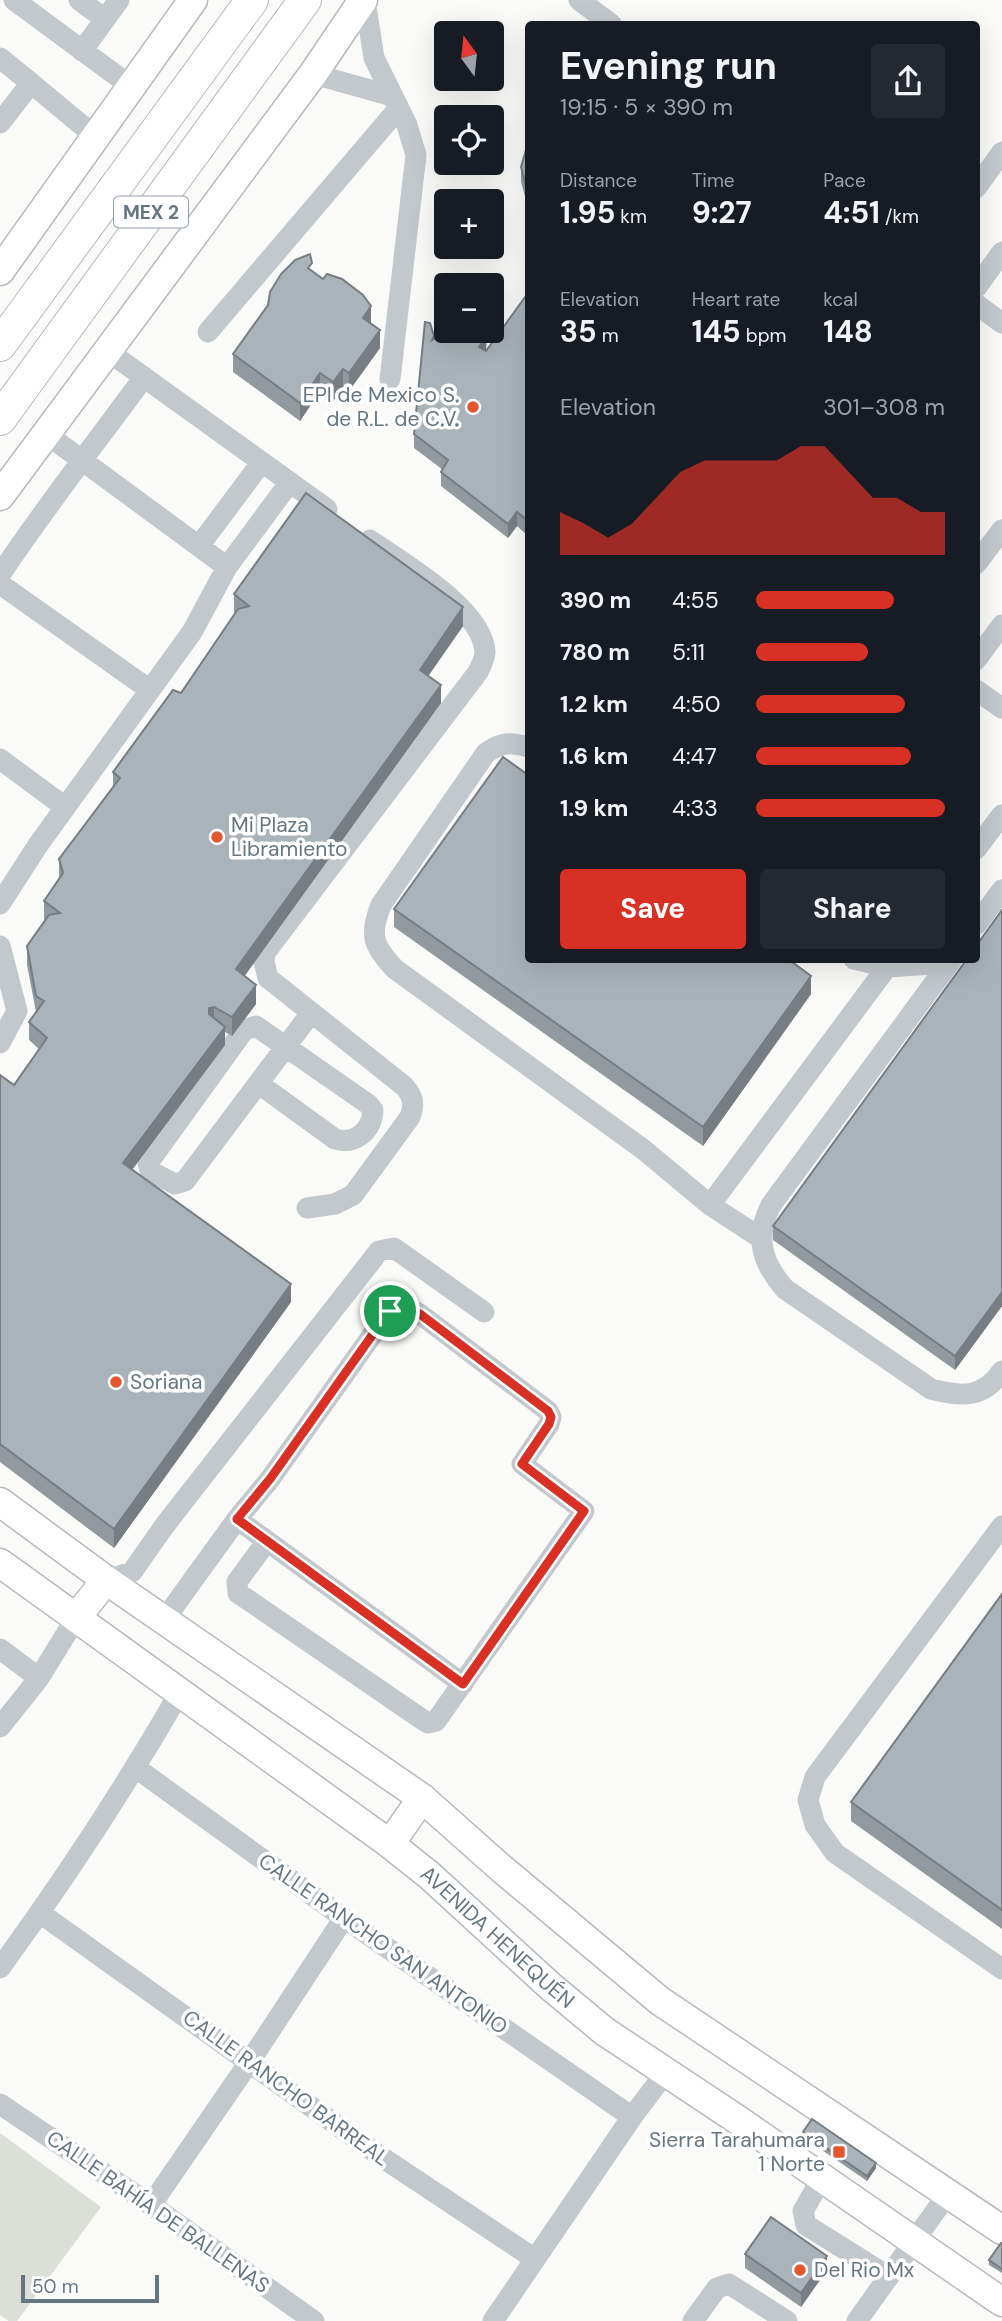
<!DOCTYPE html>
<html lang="en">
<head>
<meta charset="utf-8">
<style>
	:root { --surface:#171b24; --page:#242831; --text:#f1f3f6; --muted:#9ea1a6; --accent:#d93025 }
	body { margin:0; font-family:"DM Sans",sans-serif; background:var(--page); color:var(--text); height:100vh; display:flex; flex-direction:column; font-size:26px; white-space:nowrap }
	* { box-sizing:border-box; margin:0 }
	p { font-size:23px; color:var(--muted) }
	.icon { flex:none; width:38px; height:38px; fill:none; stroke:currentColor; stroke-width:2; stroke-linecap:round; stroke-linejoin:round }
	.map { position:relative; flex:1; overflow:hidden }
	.side { position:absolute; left:525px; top:21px; width:455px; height:942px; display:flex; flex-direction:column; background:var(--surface); border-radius:7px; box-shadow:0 7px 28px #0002 }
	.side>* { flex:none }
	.needle { width:46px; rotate:345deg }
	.buttons { position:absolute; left:434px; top:21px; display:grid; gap:14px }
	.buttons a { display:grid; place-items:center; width:70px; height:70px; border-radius:7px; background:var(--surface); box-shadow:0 7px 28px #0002; font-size:35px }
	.scale { position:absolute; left:21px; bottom:18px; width:138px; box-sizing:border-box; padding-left:7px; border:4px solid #657683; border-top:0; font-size:19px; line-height:24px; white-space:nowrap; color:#657683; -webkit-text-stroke:5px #fff; paint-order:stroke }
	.pin { position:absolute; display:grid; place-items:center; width:60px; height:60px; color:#fff; margin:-30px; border:4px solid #fff; border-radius:50%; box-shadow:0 2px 7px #0007 }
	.round { display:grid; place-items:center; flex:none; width:74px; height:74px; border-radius:7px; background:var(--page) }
	.headline { display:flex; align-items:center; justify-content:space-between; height:119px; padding:0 35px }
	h1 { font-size:38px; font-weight:700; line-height:52px }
	.figures { display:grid; grid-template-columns:repeat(3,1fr); gap:10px; height:119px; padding:7px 35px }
	.figures div { display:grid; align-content:center }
	.figures b { font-size:30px; font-weight:700 }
	.figures small { font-size:19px; font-weight:400 }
	.figures p { font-size:19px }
	.chart { height:196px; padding:14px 35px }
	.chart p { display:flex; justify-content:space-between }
	.chart svg { width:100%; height:126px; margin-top:7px; fill:var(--accent); opacity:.7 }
	.cta { display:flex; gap:14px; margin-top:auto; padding:14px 35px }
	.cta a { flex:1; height:80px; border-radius:7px; background:var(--accent); color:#fff; font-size:28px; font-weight:700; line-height:80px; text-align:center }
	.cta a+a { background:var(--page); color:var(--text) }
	ul { padding:0 35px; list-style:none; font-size:23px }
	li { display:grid; grid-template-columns:112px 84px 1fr; align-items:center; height:52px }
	li i { height:18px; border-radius:9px; background:var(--accent) }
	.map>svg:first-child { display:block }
	.green { fill:#dadfd7 }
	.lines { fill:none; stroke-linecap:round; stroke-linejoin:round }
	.major-casing { stroke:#b5babe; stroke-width:31 }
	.highway-casing { stroke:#b4b9bd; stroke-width:34 }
	.minor { stroke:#c3c8cc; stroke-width:21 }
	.major { stroke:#fff; stroke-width:28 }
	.highway { stroke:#fff; stroke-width:32 }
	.wall { fill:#929a9f }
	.shaded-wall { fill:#777d82 }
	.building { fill:#aab3b9; stroke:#777d82; stroke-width:2 }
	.route-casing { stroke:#fff; stroke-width:14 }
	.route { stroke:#d93025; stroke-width:9 }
	.poi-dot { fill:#e4572e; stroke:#fff; stroke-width:2.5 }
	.labels { text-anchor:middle; stroke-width:7; stroke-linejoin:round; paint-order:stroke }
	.shield { fill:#fff; stroke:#939fa8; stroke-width:2 }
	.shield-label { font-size:19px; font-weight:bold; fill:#657683 }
	.poi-label { font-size:21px; fill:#657683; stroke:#fff; text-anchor:start }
	.street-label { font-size:21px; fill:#657683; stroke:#fff }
</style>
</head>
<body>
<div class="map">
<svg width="1002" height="2321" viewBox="0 0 1002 2321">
	<rect width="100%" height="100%" fill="#fafaf8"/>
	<!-- green -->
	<path class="green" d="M 0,2133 L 101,2207 L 17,2321 L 9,2321 L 0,2315 Z"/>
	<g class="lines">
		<!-- major casing -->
		<g class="major-casing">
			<g id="major">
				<path d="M 0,271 L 193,0"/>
				<path d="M 0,496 L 313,74 L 363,0"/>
				<path d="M 0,1502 L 106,1580 L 422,1798 L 502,1869 L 660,2001 L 1002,2230"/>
				<path id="s1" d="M 0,1563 L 390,1844 L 429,1875 L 550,1986 L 604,2031 L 738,2120 L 1002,2302"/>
				<path d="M 76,1618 L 106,1580"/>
				<path d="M 390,1844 L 422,1798"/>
			</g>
		</g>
		<!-- highway casing -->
		<g class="highway-casing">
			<path id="highway" d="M 0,345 L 252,0
				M 0,419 L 305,0"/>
		</g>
		<!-- minor -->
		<path class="minor" d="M 14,0 L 132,87
			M 79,0 L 105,19
			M 365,0 L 374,58 L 407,125 L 416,155 L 390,379
			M 579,0 L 611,24
			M 82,51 L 119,0
			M 0,58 L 31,83
			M 313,74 L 392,96
			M 0,123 L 31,83 L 96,137
			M 976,188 L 1002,152
			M 976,288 L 1002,252
			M 976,304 L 1002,323
			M 208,332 L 398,109
			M 109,352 L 327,509
			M 45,433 L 227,567
			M 199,546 L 261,463
			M 976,564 L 1002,530
			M 0,575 C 45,507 96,443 144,377
			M 0,584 L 150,690
			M 976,660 L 1002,625
			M 976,690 L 1002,708
			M 528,747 C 511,742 501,742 486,753 L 381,905 C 369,935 373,946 395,969 L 644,1150 L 710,1205 L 762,1239
			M 0,759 L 65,807
			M 976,849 L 1002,815
			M 0,904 L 38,845 L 192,632 L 227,567 L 290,482
			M 976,925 L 1002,890
			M 0,946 L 17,1011 L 0,1043
			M 854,959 L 887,967 L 949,963
			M 952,959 L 771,1205 C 754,1238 762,1263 785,1289 L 931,1389 C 961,1397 983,1399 1002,1371
			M 259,1084 L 335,1139 C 355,1145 372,1131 373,1110 L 368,1104 L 256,1026 L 244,1030 L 148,1163 L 150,1171 L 175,1184 L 185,1181 L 311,1013
			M 710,1205 L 887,967
			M 307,1208 L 335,1204 L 353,1195 L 410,1117 C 415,1104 413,1096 404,1086 L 268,978 L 264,962 L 265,953 L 478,672 C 481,666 485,658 485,652 C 483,609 403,563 370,540
			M 237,1519 L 463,1684
			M 1002,1526 L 815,1777 L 808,1800 L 815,1825 L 835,1853 L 1002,1969
			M 106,1580 L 132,1572 L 165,1525 L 379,1251 L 394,1248 L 484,1312
			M 164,1620 L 237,1519 L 270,1479 L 383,1320 C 395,1306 404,1307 420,1314 L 548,1411 L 551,1417 L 549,1424 L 522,1464 L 584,1511 L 436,1721 L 428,1723 L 423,1720 L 238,1593 L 237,1582 L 267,1541
			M 0,1649 L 39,1678
			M 0,1727 L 39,1678 L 76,1618
			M 136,1768 L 344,1918 L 632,2117
			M 40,1913 L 383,2158 L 535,2259
			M 0,1968 C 65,1879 125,1787 180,1692
			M 0,2104 L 151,2205 L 314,2321
			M 822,2178 L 803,2211 L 806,2225 L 889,2277
			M 151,2205 L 250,2061 L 344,1918
			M 493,2321 L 632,2117 L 666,2072
			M 693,2321 L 717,2288 L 729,2284 L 787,2321
			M 857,2321 L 947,2195"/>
		<!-- major -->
		<use href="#major" class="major"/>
		<!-- highway -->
		<use href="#highway" class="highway"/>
	</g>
	<!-- wall -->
	<path class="wall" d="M 528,147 L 528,207 L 521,182 L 521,167 Z
		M 312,271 L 371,324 L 380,348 L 349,391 L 343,387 L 333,401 L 320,391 L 300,421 L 233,372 L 233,354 L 268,305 Z
		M 528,293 L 528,536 L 517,526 L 508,538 L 441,486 L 441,472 L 443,470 L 414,448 L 414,434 L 434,339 L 437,338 L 437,328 L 486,351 Z
		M 234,594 L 463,626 L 428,676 L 441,703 L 244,976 L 256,1004 L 232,1036 L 225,1032 L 225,1045 L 132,1170 L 291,1302 L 114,1548 L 0,1462 L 0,1075 L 14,1085 L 39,1049 L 29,1040 L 29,1022 L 36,1012 L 27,965 L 27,946 L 46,921 L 44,919 L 44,901 L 59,879 L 59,859 L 113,786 L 113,772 L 181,693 L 235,614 L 234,612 Z
		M 394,909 L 811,994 L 703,1146 L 394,927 Z
		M 1002,910 L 1002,1306 L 955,1370 L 773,1240 L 773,1226 Z
		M 1002,1594 L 1002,1929 L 851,1821 L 851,1802 Z
		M 803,2132 L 876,2168 L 867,2181 L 803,2137 Z
		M 1002,2244 L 1002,2273 L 989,2265 L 989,2260 Z
		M 745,2254 L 827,2270 L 801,2307 L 745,2268 Z"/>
	<!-- shaded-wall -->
	<path class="shaded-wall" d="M 371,306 L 371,324 L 363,318 Z
		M 380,330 L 380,348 L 349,391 L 349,373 Z
		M 487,331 L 486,352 L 479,347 Z
		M 343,369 L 343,387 L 333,401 L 333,382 Z
		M 320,373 L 320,391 L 300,421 L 300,403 Z
		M 517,512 L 517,526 L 508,538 L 508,524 Z
		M 463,607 L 463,626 L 420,688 L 420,670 Z
		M 441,685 L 441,703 L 236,988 L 236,969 Z
		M 811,976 L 811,994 L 703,1146 L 703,1127 Z
		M 256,985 L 256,1004 L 232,1036 L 232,1017 Z
		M 214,1007 L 214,1026 L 209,1027 L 209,1008 Z
		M 225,1027 L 225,1045 L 123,1182 L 123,1163 Z
		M 291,1284 L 291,1302 L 114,1548 L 114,1529 Z
		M 1002,1292 L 1002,1306 L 955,1370 L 955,1356 Z
		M 876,2163 L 876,2168 L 867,2181 L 867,2176 Z
		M 827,2256 L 827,2270 L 801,2307 L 801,2293 Z"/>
	<!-- building -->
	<path class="building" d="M 528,147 L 528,193 L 521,167 L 526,150 Z
		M 310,254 L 312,263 L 308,268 L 323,279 L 327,274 L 342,279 L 363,295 L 371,306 L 363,318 L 380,330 L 349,373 L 343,369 L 333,382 L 320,373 L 300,403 L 233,354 L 268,305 L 270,292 L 281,274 L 295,260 Z
		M 528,293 L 528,521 L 517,512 L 508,524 L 441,472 L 448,460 L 414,434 L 425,322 L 430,323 L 434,336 L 432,340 L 438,337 L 437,328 L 442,316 L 446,311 L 446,331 L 486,331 L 486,337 L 479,347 L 486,351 Z
		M 306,493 L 463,607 L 420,670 L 441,685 L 236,969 L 256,985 L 232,1017 L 214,1007 L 209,1008 L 209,1014 L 225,1027 L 123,1163 L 291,1284 L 114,1529 L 0,1444 L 0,1075 L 14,1085 L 47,1038 L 29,1022 L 44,1001 L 36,996 L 27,946 L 49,915 L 60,913 L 44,901 L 63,873 L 59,859 L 120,778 L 113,772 L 173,690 L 181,693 L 238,609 L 249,606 L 234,594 Z
		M 503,757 L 528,775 L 528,959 L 788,959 L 811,976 L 703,1127 L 394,909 Z
		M 1002,910 L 1002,1292 L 955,1356 L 773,1226 L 967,959 L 976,959 L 976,946 Z
		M 1002,1594 L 1002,1910 L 851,1802 Z
		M 812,2119 L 876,2163 L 867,2176 L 803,2132 Z
		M 771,2217 L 827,2256 L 801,2293 L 745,2254 Z
		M 1001,2243 L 1002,2244 L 1002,2269 L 989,2260 Z"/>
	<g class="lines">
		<!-- route casing -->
		<g class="route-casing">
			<path id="route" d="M 407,1308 L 420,1314 L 548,1411 L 551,1417 L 549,1424 L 522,1464 L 584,1511 L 463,1684 L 237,1519 L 270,1479 L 383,1320 L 390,1311 Z"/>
		</g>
		<!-- route -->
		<use href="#route" class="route"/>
	</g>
	<!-- markers -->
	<g class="poi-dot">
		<circle cx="473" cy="407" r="7"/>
		<circle cx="217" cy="837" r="7"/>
		<circle cx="116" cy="1382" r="7"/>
		<rect x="832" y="2145" width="14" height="14" rx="3.5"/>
		<circle cx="800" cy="2270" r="7"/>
	</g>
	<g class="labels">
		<!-- shield labels -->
		<rect class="shield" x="114" y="196.5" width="74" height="31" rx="5"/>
		<g class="shield-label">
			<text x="151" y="219">MEX 2</text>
		</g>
		<!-- poi labels -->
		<g class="poi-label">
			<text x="459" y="402" text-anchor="end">EPI de Mexico S.<tspan x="459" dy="24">de R.L. de C.V.</tspan></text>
			<text x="231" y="832">Mi Plaza<tspan x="231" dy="24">Libramiento</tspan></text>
			<text x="130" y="1389">Soriana</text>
			<text x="825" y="2147" text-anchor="end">Sierra Tarahumara<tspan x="825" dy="24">1 Norte</tspan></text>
			<text x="814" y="2277">Del Rio Mx</text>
		</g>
		<!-- street labels -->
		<g class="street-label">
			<text dy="7" stroke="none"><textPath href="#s1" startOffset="623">AVENIDA HENEQUÉN</textPath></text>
			<text transform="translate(383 1944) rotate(35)" y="7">CALLE RANCHO SAN ANTONIO</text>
			<text transform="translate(286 2088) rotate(36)" y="7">CALLE RANCHO BARREAL</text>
			<text transform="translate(158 2212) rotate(35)" y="7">CALLE BAHÍA DE BALLENAS</text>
		</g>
	</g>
</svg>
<div class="buttons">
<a><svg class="needle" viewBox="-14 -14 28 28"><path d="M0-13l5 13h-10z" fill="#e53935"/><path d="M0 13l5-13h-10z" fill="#9ea1a6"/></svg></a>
<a><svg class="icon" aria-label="locate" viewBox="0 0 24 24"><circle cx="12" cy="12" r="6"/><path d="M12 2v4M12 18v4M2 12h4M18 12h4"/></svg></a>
<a>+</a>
<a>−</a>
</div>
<div class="scale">50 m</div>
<div class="pin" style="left:390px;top:1311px;background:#1e9e55"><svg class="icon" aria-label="arrive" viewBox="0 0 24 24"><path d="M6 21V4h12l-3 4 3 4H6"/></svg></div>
<section class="side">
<div class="headline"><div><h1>Evening run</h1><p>19:15 · 5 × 390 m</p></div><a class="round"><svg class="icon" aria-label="share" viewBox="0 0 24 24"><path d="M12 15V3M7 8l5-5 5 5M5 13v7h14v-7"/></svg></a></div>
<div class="figures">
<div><p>Distance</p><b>1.95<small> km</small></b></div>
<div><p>Time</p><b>9:27</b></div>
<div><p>Pace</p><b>4:51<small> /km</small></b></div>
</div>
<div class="figures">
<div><p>Elevation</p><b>35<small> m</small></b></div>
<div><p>Heart rate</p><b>145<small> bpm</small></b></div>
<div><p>kcal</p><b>148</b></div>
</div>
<div class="chart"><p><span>Elevation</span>301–308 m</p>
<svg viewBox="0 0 160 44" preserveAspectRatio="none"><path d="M0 44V29L10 33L20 38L30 33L40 24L50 15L60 11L70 11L80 11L90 11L100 6L110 6L120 15L130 24L140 24L150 29L160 29V44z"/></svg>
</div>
<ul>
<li><b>390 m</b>4:55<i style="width:73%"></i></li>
<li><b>780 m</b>5:11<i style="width:59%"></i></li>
<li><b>1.2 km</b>4:50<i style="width:79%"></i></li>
<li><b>1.6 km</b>4:47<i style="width:82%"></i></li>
<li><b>1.9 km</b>4:33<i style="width:100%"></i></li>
</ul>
<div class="cta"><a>Save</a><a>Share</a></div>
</section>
</div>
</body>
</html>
